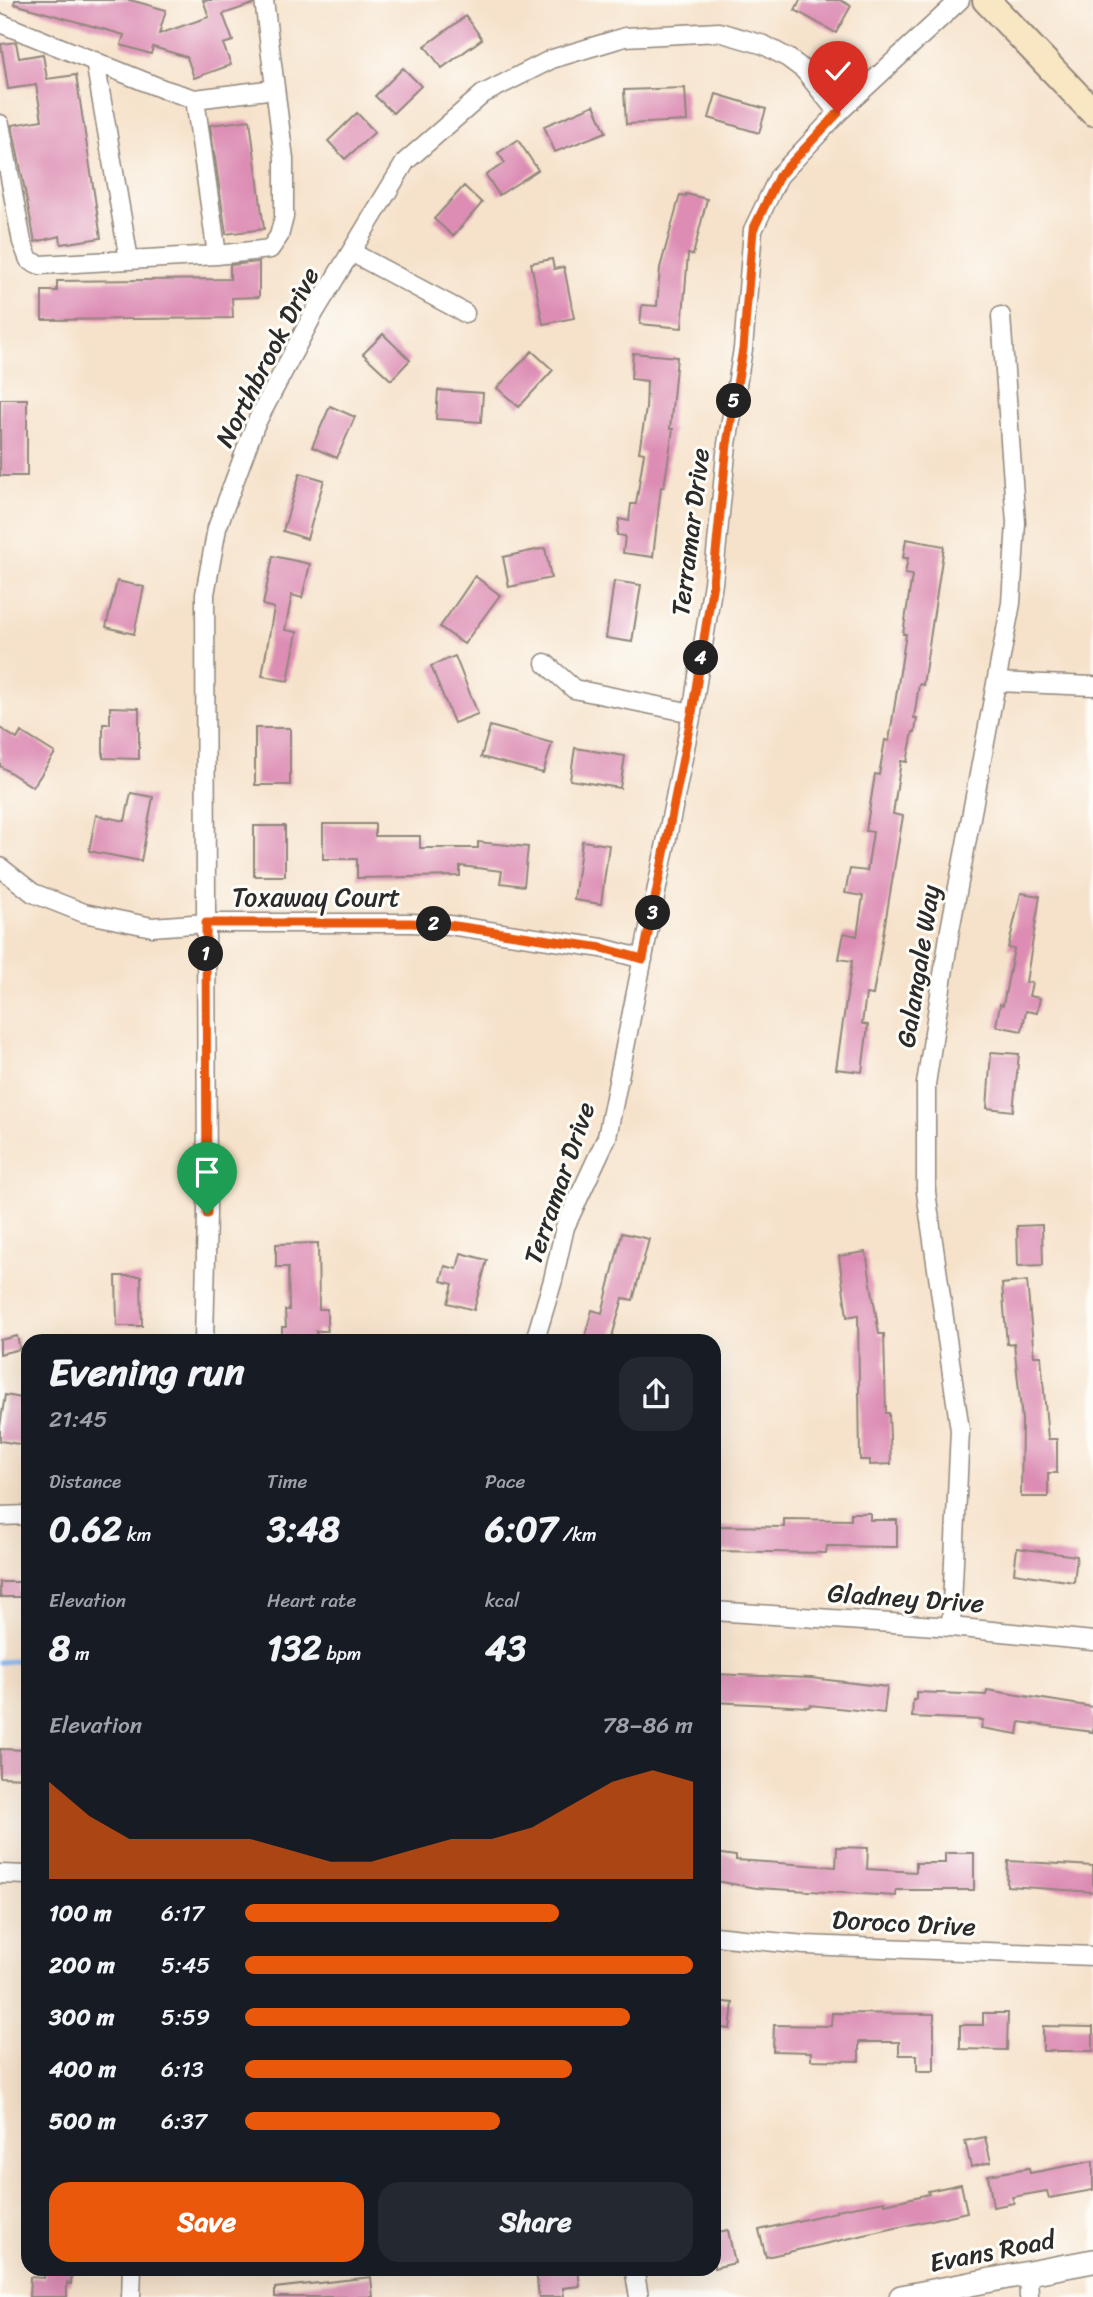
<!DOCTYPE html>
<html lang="en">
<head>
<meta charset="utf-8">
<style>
	:root { --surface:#171b24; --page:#242831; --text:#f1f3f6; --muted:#9ea1a6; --accent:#ea580c }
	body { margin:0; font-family:Sriracha,sans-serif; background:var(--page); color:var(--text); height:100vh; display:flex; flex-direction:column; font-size:26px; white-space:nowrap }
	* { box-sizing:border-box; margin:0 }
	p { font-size:23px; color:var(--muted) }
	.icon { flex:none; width:38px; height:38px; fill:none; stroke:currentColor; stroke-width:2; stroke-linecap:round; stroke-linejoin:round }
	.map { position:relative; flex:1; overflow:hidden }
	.drawer { position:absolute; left:21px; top:1334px; width:700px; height:942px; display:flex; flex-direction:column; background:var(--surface); border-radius:21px; box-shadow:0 7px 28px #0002 }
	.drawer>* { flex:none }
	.pin { position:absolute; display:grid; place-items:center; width:60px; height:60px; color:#fff; margin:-72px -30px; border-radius:50% 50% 50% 0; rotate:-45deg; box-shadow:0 0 7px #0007 }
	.pin .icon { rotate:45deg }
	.km { position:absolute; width:35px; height:35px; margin:-18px; border-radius:50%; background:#222; color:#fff; font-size:19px; line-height:35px; text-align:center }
	.round { display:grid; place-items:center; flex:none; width:74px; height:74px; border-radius:21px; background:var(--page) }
	.headline { display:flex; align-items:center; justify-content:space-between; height:119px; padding:0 28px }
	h1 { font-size:38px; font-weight:800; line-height:52px }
	.figures { display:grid; grid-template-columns:repeat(3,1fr); gap:10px; height:119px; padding:7px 28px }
	.figures div { display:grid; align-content:center }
	.figures b { font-size:35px; font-weight:800 }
	.figures small { font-size:19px; font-weight:400 }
	.figures p { font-size:19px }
	.chart { height:196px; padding:14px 28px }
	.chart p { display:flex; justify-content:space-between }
	.chart svg { width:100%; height:126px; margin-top:7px; fill:var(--accent); opacity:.7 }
	.cta { display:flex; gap:14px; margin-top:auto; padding:14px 28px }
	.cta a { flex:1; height:80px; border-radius:21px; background:var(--accent); color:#fff; font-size:28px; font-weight:800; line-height:80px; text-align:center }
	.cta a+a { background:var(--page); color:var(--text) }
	ul { padding:0 28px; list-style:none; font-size:23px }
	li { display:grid; grid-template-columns:112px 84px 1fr; align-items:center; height:52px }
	li i { height:18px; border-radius:9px; background:var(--accent) }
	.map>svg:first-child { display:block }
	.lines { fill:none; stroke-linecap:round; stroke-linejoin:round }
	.stream { stroke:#84b7f1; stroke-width:5 }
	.building { fill:#dd8db4 }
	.minor-casing { stroke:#90867b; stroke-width:21 }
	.tertiary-casing { stroke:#90867b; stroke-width:26 }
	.secondary-casing { stroke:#90867b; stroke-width:30 }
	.minor { stroke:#fff; stroke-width:18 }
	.tertiary { stroke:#fff; stroke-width:23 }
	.secondary { stroke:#f9e7c3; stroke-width:26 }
	.route-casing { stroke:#fff; stroke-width:14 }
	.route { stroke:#ea580c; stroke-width:9 }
	.labels { text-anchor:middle; stroke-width:6; stroke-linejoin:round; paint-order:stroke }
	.street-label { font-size:26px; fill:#2b2b2b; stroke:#fdfcf7 }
</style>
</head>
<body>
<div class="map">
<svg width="1093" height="2297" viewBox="0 0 1093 2297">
	<rect width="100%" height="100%" fill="#fdfcf7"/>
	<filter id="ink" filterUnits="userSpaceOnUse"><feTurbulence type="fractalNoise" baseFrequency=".0143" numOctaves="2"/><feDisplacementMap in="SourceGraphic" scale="14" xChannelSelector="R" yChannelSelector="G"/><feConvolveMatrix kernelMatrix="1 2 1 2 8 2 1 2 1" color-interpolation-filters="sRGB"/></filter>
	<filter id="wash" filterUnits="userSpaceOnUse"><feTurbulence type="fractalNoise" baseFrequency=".00686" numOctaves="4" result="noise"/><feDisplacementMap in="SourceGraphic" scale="28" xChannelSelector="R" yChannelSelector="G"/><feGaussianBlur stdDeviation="1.57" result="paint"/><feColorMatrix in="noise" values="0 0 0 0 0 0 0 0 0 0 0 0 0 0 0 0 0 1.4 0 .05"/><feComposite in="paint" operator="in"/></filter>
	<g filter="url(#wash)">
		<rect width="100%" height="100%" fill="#f6e2cb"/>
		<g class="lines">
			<!-- stream -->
			<path class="stream" d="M 0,1662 L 28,1660"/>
		</g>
		<g id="blocks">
			<!-- building -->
			<path class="building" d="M 15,0 L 130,0 L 166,10 L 159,34 L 209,17 L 203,0 L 253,0 L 253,4 L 223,14 L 233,41 L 223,44 L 231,65 L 194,78 L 187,57 L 153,47 L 151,54 L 121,45 L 124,35 L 14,4 Z
				M 800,0 L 840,0 L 851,6 L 836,33 L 795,10 Z
				M 466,16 L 482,39 L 442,68 L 425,46 Z
				M 16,42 L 19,58 L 43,54 L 47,79 L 76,75 L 101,238 L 61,244 L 60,236 L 35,242 L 12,125 L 42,120 L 36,85 L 8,89 L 1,44 Z
				M 403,68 L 421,86 L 393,113 L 375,96 Z
				M 685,88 L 687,121 L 626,124 L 624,90 Z
				M 716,94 L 766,109 L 759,133 L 709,118 Z
				M 594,105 L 606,132 L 555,152 L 544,126 Z
				M 357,113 L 375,132 L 345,159 L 328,141 Z
				M 250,120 L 264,229 L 226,234 L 210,125 Z
				M 518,140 L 538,170 L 499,195 L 486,175 L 505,163 L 498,153 Z
				M 464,186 L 482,203 L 453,236 L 434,219 Z
				M 686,194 L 707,199 L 693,255 L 688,254 L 682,328 L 640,324 L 642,305 L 657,306 L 660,268 L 680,195 L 686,196 Z
				M 552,259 L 554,269 L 564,267 L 574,318 L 543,324 L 531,263 Z
				M 259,262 L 259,297 L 232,298 L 233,318 L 42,320 L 42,291 L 57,291 L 57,281 L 230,279 L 230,265 Z
				M 383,334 L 410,360 L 391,380 L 363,354 Z
				M 532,351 L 553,370 L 519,407 L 497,388 Z
				M 633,353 L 677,357 L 670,429 L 673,429 L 664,487 L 661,487 L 653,557 L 623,553 L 625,536 L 617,535 L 619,519 L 629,521 L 631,504 L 636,504 L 644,453 L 639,452 L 646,409 L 647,381 L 631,379 Z
				M 438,390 L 483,393 L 481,422 L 436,419 Z
				M 0,399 L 27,399 L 27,476 L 0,476 Z
				M 330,406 L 355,417 L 337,458 L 312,447 Z
				M 300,473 L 324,480 L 307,539 L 283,531 Z
				M 906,539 L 944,546 L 923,685 L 919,684 L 914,718 L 917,718 L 915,732 L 913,732 L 907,762 L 901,761 L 893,814 L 903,816 L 873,995 L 866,994 L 862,1024 L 868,1025 L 862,1072 L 836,1069 L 852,961 L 839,959 L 844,933 L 857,936 L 863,896 L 845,893 L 850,869 L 867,871 L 873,832 L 866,831 L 875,774 L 879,775 L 885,740 L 889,741 L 906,634 L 903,634 L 912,575 L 905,574 L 908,558 L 903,558 Z
				M 545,548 L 551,578 L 509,587 L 503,557 Z
				M 273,556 L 310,564 L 302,598 L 292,595 L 285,630 L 297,632 L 288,681 L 262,676 L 274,608 L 263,605 Z
				M 475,576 L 500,595 L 464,644 L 440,627 Z
				M 117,581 L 144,587 L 134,634 L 106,627 Z
				M 614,581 L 641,585 L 632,642 L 606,638 Z
				M 455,656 L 478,714 L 454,723 L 431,666 Z
				M 110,707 L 139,708 L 139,759 L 103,758 L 103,724 L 110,724 Z
				M 490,726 L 552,743 L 543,773 L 481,757 Z
				M 0,728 L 17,739 L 21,732 L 55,753 L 33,787 L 0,766 Z
				M 255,728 L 290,728 L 290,785 L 255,785 Z
				M 575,748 L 625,756 L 620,788 L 570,780 Z
				M 131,793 L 153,797 L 141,861 L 89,851 L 96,815 L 125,821 Z
				M 323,824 L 375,824 L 375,836 L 420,836 L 420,848 L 478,848 L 478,842 L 528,847 L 524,886 L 500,883 L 502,871 L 460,866 L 460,876 L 357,878 L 357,859 L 323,859 Z
				M 254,826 L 285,826 L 285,876 L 254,876 Z
				M 582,841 L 609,845 L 601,904 L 574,900 Z
				M 1021,893 L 1040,896 L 1026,982 L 1032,983 L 1029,996 L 1040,998 L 1037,1013 L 1026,1011 L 1022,1031 L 996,1026 L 1000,1004 L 1003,1005 L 1014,949 L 1008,948 Z
				M 991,1052 L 1019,1054 L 1013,1111 L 987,1108 Z
				M 1042,1225 L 1043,1265 L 1018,1266 L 1017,1226 Z
				M 622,1233 L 649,1239 L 633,1300 L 623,1298 L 611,1340 L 584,1340 L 592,1310 L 602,1313 Z
				M 318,1243 L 319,1309 L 327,1309 L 327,1331 L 316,1331 L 317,1340 L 282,1340 L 282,1327 L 286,1327 L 285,1310 L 289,1310 L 288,1267 L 276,1267 L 276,1244 Z
				M 866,1252 L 879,1334 L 884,1334 L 886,1413 L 889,1413 L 891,1464 L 870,1465 L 870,1460 L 860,1460 L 858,1315 L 847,1317 L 839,1256 Z
				M 461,1253 L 487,1260 L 474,1310 L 448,1303 L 453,1284 L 441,1281 L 445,1266 L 457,1269 Z
				M 116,1276 L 141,1276 L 142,1326 L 117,1326 Z
				M 1027,1281 L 1034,1356 L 1041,1356 L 1048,1439 L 1057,1439 L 1057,1473 L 1048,1473 L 1048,1497 L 1021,1497 L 1022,1420 L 1014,1343 L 1007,1344 L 1002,1284 Z
				M 17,1336 L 20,1349 L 0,1354 L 0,1340 Z
				M 5,1395 L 28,1399 L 28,1427 L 25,1445 L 0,1441 L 0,1426 Z
				M 851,1513 L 870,1513 L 870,1520 L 897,1520 L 897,1547 L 827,1546 L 826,1553 L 714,1551 L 714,1526 L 784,1527 L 784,1519 L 851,1520 Z
				M 1017,1548 L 1077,1556 L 1074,1582 L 1014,1573 Z
				M 0,1582 L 20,1582 L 20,1597 L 0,1597 Z
				M 714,1674 L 811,1678 L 887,1687 L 884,1713 L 810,1705 L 809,1707 L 714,1702 Z
				M 987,1690 L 1093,1707 L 1093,1732 L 1020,1722 L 1018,1734 L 981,1728 L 983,1720 L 912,1717 L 913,1700 L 916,1700 L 916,1692 L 986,1695 Z
				M 0,1749 L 28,1750 L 28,1778 L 0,1777 Z
				M 837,1847 L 868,1848 L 867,1869 L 916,1872 L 916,1863 L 945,1863 L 945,1853 L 974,1853 L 974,1890 L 896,1890 L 896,1896 L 757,1888 L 714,1881 L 714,1853 L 736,1856 L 736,1860 L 836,1867 Z
				M 1008,1861 L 1093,1866 L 1093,1892 L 1007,1886 Z
				M 714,2001 L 733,2003 L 730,2029 L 714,2027 Z
				M 832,2013 L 934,2014 L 934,2071 L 917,2071 L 917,2055 L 899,2055 L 899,2042 L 859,2042 L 859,2061 L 811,2060 L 811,2052 L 773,2051 L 774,2025 L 831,2026 Z
				M 983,2013 L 1008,2013 L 1007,2050 L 960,2049 L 960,2025 L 983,2025 Z
				M 1043,2026 L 1093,2027 L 1093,2051 L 1043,2051 Z
				M 985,2137 L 991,2162 L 971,2167 L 965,2141 Z
				M 1093,2161 L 1093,2190 L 1049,2198 L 1047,2191 L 1012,2197 L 1014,2203 L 993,2207 L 988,2175 L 1029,2168 L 1030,2173 Z
				M 961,2184 L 967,2212 L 766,2257 L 759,2230 L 836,2212 L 836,2210 L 885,2201 L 885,2204 L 929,2194 L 928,2191 Z
				M 728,2230 L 735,2263 L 714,2268 L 714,2233 Z
				M 44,2268 L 72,2268 L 71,2284 L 67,2283 L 67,2297 L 29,2297 L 30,2277 L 44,2278 Z
				M 559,2268 L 578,2268 L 580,2286 L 563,2288 L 564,2297 L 539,2297 L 536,2271 Z
				M 371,2277 L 373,2297 L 275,2297 L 275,2288 Z"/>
		</g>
	</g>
	<g filter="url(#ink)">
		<use href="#blocks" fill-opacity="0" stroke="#90867b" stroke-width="2"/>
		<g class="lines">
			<!-- minor casing -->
			<g class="minor-casing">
				<path id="minor" d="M 0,23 L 163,89 L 195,99 L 275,89
					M 95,61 L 129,260
					M 195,99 L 217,255
					M 0,124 L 22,242 L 29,260 L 40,265 L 217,255 L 270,249 L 279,236 L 284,217 L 284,159 L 264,0
					M 351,252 L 465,313
					M 545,663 L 574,689 L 692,713
					M 997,682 L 1093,686
					M 0,867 L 33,893 L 84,913 L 152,927 L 206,923 L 411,923 L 449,925 L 602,948 L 643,959
					M 204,1340 L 207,1214 L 205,594 L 217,528 L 255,425 L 314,313 L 406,161 L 483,94 L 552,59 L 625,37 L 719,32 L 764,45 L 788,58 L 804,70 L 838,113
					M 535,1340 L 553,1280 L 565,1227 L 607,1137 L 692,713 L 713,583 L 727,444 L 743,349 L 753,230 L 779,176 L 838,113 L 960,0
					M 0,1516 L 28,1515
					M 714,1611 L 951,1627 L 1093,1641
					M 951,1627 L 960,1430 L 926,1192 L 926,1084 L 950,930 L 1011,603 L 1016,523 L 1001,316
					M 0,1874 L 28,1875
					M 714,1936 L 805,1945 L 1093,1956
					M 634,2268 L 639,2297
					M 1028,2273 L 1029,2297
					M 131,2297 L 132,2268"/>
			</g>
			<!-- tertiary casing -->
			<g class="tertiary-casing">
				<path id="tertiary" d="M 901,2297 L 1093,2261"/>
			</g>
			<!-- secondary casing -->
			<g class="secondary-casing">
				<path id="secondary" d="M 986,0 L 1093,112"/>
			</g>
			<!-- minor -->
			<use href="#minor" class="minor"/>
			<!-- tertiary -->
			<use href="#tertiary" class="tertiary"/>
			<!-- secondary -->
			<use href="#secondary" class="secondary"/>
		</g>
	</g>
	<g class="lines" filter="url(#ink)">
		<!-- route casing -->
		<g class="route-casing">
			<path id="route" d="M 207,1214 L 206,923 L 411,923 L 449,925 L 602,948 L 643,959 L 692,713 L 713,583 L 727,444 L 743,349 L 753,230 L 779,176 L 838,113"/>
		</g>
		<!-- route -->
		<use href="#route" class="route"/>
	</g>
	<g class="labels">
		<!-- street labels -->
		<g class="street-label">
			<text transform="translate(267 357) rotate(-63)" y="9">Northbrook Drive</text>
			<text transform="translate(690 532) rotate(-83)" y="9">Terramar Drive</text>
			<text x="316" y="906">Toxaway Court</text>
			<text transform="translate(918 966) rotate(-81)" y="9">Galangale Way</text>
			<text transform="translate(559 1183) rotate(-71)" y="9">Terramar Drive</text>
			<text transform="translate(906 1598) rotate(4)" y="9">Gladney Drive</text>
			<text transform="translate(904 1923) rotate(3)" y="9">Doroco Drive</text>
			<text transform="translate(992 2251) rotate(-11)" y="9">Evans Road</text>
		</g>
	</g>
</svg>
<div class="pin" style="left:207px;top:1214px;background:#1e9e55"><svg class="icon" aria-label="arrive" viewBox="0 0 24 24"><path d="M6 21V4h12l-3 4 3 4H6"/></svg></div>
<div class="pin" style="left:838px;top:113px;background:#d93025"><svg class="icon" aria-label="check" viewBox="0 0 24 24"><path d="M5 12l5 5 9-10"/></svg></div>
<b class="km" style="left:206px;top:954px">1</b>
<b class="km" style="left:434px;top:924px">2</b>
<b class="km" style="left:653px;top:913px">3</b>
<b class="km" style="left:701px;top:658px">4</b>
<b class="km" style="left:734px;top:401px">5</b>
<section class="drawer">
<div class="headline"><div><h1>Evening run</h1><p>21:45</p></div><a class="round"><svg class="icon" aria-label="share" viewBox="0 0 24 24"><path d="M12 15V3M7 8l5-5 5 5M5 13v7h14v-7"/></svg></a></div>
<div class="figures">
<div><p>Distance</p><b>0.62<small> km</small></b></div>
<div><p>Time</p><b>3:48</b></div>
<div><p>Pace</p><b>6:07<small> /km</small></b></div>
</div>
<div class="figures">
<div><p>Elevation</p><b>8<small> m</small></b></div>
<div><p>Heart rate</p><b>132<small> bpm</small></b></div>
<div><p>kcal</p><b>43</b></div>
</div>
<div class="chart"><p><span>Elevation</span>78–86 m</p>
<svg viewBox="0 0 160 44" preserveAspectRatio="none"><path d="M0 44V10L10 22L20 30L30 30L40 30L50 30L60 34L70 38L80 38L90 34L100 30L110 30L120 26L130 18L140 10L150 6L160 10V44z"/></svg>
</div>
<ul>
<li><b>100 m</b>6:17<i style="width:70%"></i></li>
<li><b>200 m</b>5:45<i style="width:100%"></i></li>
<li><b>300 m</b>5:59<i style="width:86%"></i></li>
<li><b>400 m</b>6:13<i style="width:73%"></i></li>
<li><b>500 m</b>6:37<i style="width:57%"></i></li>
</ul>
<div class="cta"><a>Save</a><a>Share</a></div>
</section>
</div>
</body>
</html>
